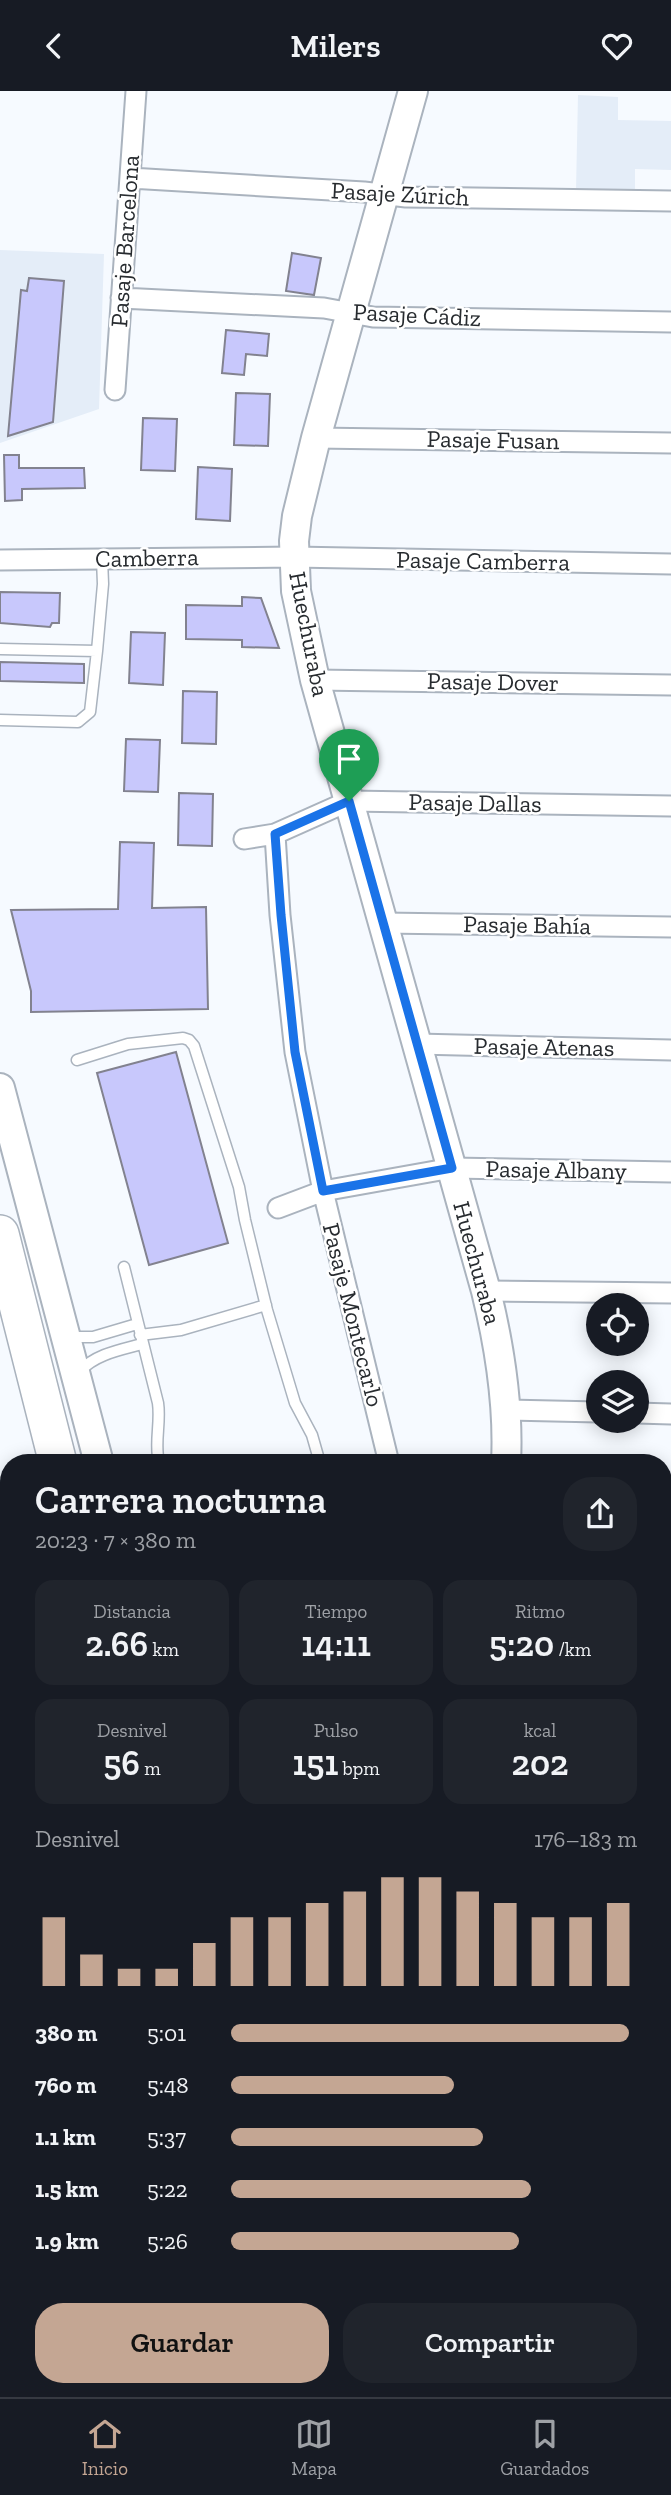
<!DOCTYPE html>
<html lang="es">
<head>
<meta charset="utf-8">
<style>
	:root { --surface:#171b24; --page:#20242c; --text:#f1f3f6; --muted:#9ea1a6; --line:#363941; --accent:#c4a693 }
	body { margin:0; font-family:"Zilla Slab",serif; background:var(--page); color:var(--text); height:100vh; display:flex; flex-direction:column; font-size:26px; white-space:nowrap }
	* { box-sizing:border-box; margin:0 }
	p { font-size:23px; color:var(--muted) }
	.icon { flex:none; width:38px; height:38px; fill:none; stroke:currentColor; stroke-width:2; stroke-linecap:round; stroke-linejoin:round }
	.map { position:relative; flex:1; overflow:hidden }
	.details { position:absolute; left:0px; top:1363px; width:672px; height:943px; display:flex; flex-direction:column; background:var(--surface); border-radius:28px 28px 0 0; box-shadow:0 4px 18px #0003 }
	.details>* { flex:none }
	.controls { position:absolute; left:586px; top:1202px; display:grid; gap:14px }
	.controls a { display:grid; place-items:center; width:63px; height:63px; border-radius:50%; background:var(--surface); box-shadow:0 4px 18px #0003; font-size:35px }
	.pin { position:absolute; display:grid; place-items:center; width:60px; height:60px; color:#fff; margin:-72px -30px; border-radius:50% 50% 50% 0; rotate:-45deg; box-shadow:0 0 7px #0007 }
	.pin .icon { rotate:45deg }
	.round { display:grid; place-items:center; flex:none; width:74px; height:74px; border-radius:28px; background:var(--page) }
	.summary { display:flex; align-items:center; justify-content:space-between; height:119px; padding:0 35px }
	h1 { font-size:38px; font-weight:600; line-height:52px }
	.stats { display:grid; grid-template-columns:repeat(3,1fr); gap:10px; height:119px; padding:7px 35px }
	.stats div { display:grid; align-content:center; border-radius:18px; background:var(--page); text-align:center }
	.stats b { font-size:35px; font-weight:600 }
	.stats small { font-size:19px; font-weight:400 }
	.stats p { font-size:19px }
	.chart { height:196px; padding:14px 35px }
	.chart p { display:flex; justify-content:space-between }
	.chart svg { width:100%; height:126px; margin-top:7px; stroke:var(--accent); stroke-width:6 }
	.cta { display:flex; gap:14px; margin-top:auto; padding:14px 35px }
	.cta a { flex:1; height:80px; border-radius:28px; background:var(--accent); color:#111; font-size:28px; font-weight:600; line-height:80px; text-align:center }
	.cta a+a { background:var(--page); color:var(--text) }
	ul { padding:0 35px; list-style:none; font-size:23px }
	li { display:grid; grid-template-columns:112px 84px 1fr; align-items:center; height:52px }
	li i { height:18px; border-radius:9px; background:var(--accent) }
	header { display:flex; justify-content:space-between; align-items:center; height:91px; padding:0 35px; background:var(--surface); font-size:32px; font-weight:600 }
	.menu { display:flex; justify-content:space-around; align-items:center; height:98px; border-top:2px solid var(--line); background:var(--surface); font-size:19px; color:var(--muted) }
	.menu a { display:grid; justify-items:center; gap:4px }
	.menu .current { color:var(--accent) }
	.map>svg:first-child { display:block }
	.built { fill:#e4edf8 }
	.green { fill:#f5e5fc }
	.building { fill:#c8c8fc; stroke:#82828f; stroke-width:2 }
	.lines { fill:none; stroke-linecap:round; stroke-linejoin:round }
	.highway-tunnel { stroke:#cdd1d5; stroke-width:37; stroke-dasharray:37 18; stroke-linecap:butt }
	.lane-casing { stroke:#aab3be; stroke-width:13 }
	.street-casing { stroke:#aab3be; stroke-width:23 }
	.secondary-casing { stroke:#aab3be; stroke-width:32 }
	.primary-casing { stroke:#aab3be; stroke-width:35 }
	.highway-casing { stroke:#aab3be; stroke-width:40 }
	.lane { stroke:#fff; stroke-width:10 }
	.street { stroke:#fff; stroke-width:19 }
	.secondary { stroke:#fff; stroke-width:28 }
	.primary { stroke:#fff; stroke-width:32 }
	.highway { stroke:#fff; stroke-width:37 }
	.highway-bridge-casing { stroke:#aab3be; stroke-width:40; stroke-linecap:butt }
	.highway-bridge { stroke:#fff; stroke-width:37 }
	.route-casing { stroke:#fff; stroke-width:14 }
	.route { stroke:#1a73e8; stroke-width:9 }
	.labels { text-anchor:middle; stroke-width:5; stroke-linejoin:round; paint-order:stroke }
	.street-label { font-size:24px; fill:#272b2f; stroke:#fff }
</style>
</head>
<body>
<header><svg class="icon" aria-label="back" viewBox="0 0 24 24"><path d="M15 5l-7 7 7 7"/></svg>Milers<svg class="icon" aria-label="heart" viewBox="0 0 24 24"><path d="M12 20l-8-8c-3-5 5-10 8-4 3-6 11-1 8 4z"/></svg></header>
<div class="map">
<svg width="671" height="2306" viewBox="0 0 671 2306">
	<rect width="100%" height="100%" fill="#f6faff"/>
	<!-- built -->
	<path class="built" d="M 578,4 L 618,6 L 618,29 L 671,30 L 671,79 L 635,78 L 635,101 L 576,99 Z
		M 0,159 L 104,163 L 99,318 L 0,352 Z
		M 0,1706 L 9,1740 L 9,2285 L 0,2291 Z"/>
	<!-- green -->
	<path class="green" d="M 671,1575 L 671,1621 L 663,1626 L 663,1581 Z"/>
	<!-- building -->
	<path class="building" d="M 292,162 L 321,167 L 314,204 L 286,200 Z
		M 29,187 L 64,190 L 53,331 L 8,345 L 21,199 L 27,200 Z
		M 226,239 L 269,243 L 267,265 L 246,263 L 244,284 L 222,282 Z
		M 236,302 L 270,303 L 268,355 L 234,354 Z
		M 143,327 L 177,328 L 175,380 L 141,379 Z
		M 4,364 L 19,364 L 19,377 L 84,377 L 85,397 L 22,398 L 22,409 L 5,410 Z
		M 198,376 L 232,378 L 230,430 L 196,428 Z
		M 0,501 L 60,502 L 59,532 L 52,532 L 50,536 L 0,532 Z
		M 242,506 L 261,507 L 279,557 L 242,556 L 242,549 L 186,548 L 186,514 L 242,515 Z
		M 131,541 L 165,542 L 163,594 L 129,592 Z
		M 0,571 L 84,573 L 84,592 L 0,590 Z
		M 183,600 L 217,601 L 216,653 L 182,652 Z
		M 126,648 L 160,649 L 158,701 L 124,700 Z
		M 179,702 L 213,703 L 212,755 L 178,754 Z
		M 120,751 L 154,752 L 152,817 L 206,816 L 208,918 L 31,921 L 31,900 L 11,819 L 118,818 Z
		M 176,961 L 228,1152 L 149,1174 L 97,982 Z"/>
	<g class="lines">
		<!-- highway-tunnel -->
		<path class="highway-tunnel" d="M 214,2306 L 221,2298"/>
		<!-- lane casing -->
		<g class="lane-casing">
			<path id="lane" d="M 0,558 L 97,560
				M 0,629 L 78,631 L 90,621 L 97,560 L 103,493 L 102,468
				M 77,969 L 128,953 L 183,947 L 189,949 L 194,955 L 239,1096 L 245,1129 L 267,1219 L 295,1312 L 312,1344 L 320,1372
				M 124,1176 L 158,1312 C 161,1332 154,1352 159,1372
				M 140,1244 L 181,1239 L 266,1214
				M 70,1246 L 93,1246 L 137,1233
				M 80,1280 C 96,1263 120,1259 142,1253
				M 0,1785 L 9,1817
				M 0,1903 L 9,1901
				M 540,2298 L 544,2306"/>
		</g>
		<!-- street casing -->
		<g class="street-casing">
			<path id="street" d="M 130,87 L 364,101 L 406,106 L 671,110
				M 121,207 L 324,217 L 373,226 L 671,231
				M 115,299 L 136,0
				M 316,347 L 671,352
				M 0,469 L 294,466 L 671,473
				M 315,589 L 671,594
				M 275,743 L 280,824 L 295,961 L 323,1100 L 389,1372
				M 244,748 L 275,743 L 349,710 L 671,715
				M 383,832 L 671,836
				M 417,953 L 671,959
				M 278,1117 L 323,1100 L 452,1077 L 671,1081
				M 486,1200 L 671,1202
				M 507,1319 L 598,1321
				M 637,1322 L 671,1323
				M 663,1444 L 671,1445
				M 663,1811 L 671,1805
				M 663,1968 L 671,1978
				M 663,2135 L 671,2127"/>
		</g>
		<!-- secondary casing -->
		<g class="secondary-casing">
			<path id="secondary" d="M 413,0 L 316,347 L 297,425 L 294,450 L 296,500 L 315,589 L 486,1200 C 500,1257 509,1313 506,1372
				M 0,997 L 99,1372
				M 0,1584 L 9,1618
				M 663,1649 L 671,1643
				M 182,2298 L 184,2306
				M 380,2298 L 380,2306
				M 25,2306 L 41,2298"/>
		</g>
		<!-- primary casing -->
		<g class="primary-casing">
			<path id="primary" d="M 663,2157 L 671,2151
				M 663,2193 L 671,2187
				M 76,2306 L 81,2298
				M 328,2306 L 361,2298
				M 442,2306 L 456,2298"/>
		</g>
		<!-- highway casing -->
		<g class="highway-casing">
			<path id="highway" d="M 0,1143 L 58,1372
				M 0,1409 L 9,1444
				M 299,2298 L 302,2306
				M 116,2306 L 122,2298"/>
		</g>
		<!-- lane -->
		<use href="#lane" class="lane"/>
		<!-- street -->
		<use href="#street" class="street"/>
		<!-- secondary -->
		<use href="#secondary" class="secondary"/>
		<!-- primary -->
		<use href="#primary" class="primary"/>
		<!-- highway -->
		<use href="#highway" class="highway"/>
		<!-- highway-bridge casing -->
		<g class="highway-bridge-casing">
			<path id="highway-bridge" d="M 235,2298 L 237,2306"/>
		</g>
		<!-- highway-bridge -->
		<use href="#highway-bridge" class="highway-bridge"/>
	</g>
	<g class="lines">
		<!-- route casing -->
		<g class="route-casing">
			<path id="route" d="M 349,710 L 452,1077 L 323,1100 L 295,961 L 281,824 L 275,743 Z"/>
		</g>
		<!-- route -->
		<use href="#route" class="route"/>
	</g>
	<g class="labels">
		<!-- street labels -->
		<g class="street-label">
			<text transform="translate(400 103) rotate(3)" y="8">Pasaje Zúrich</text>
			<text transform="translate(125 150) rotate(-86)" y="8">Pasaje Barcelona</text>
			<text transform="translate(417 224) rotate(3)" y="8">Pasaje Cádiz</text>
			<text transform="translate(493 349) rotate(1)" y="8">Pasaje Fusan</text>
			<text transform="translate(147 467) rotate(-1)" y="8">Camberra</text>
			<text transform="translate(483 470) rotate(1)" y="8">Pasaje Camberra</text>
			<text transform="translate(309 543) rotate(79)" y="8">Huechuraba</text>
			<text transform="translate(493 591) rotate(1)" y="8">Pasaje Dover</text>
			<text transform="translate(475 712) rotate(1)" y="8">Pasaje Dallas</text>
			<text transform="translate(527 834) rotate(1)" y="8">Pasaje Bahía</text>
			<text transform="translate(544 956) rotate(1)" y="8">Pasaje Atenas</text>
			<text transform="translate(556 1079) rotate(1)" y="8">Pasaje Albany</text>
			<text transform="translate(477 1172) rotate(75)" y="8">Huechuraba</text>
			<text transform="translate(353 1224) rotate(76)" y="8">Pasaje Montecarlo</text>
		</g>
	</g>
</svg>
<div class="controls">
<a><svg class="icon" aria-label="locate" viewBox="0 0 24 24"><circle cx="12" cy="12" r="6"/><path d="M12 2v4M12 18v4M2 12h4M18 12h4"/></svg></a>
<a><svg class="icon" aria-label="layers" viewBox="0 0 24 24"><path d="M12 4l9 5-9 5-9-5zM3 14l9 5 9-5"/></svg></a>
</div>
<div class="pin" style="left:349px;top:710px;background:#1e9e55"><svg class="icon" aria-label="arrive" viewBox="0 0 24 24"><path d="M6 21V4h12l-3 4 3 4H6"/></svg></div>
<section class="details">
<div class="summary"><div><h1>Carrera nocturna</h1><p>20:23 · 7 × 380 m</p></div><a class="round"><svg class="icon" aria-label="share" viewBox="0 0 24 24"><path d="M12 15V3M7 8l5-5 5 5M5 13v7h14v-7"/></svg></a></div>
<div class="stats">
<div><p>Distancia</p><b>2.66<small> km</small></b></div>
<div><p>Tiempo</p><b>14:11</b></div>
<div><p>Ritmo</p><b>5:20<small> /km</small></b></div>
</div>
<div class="stats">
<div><p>Desnivel</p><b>56<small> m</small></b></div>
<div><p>Pulso</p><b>151<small> bpm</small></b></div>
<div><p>kcal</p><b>202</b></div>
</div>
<div class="chart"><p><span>Desnivel</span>176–183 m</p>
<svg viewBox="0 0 160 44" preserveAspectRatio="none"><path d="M5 44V20M15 44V33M25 44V38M35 44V38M45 44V29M55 44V20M65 44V20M75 44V15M85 44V11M95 44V6M105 44V6M115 44V11M125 44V15M135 44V20M145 44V20M155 44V15"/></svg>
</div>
<ul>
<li><b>380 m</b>5:01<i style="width:98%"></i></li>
<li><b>760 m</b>5:48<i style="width:55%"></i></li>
<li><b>1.1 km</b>5:37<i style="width:62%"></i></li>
<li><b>1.5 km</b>5:22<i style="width:74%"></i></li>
<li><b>1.9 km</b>5:26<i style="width:71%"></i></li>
</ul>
<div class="cta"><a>Guardar</a><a>Compartir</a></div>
</section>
</div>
<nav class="menu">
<a class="current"><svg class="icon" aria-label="home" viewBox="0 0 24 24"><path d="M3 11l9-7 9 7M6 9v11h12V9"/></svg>Inicio</a>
<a><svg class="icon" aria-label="map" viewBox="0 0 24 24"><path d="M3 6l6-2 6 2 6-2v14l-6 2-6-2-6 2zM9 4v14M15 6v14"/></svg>Mapa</a>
<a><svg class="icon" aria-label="saved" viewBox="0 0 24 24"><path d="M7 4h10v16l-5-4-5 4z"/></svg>Guardados</a>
</nav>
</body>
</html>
